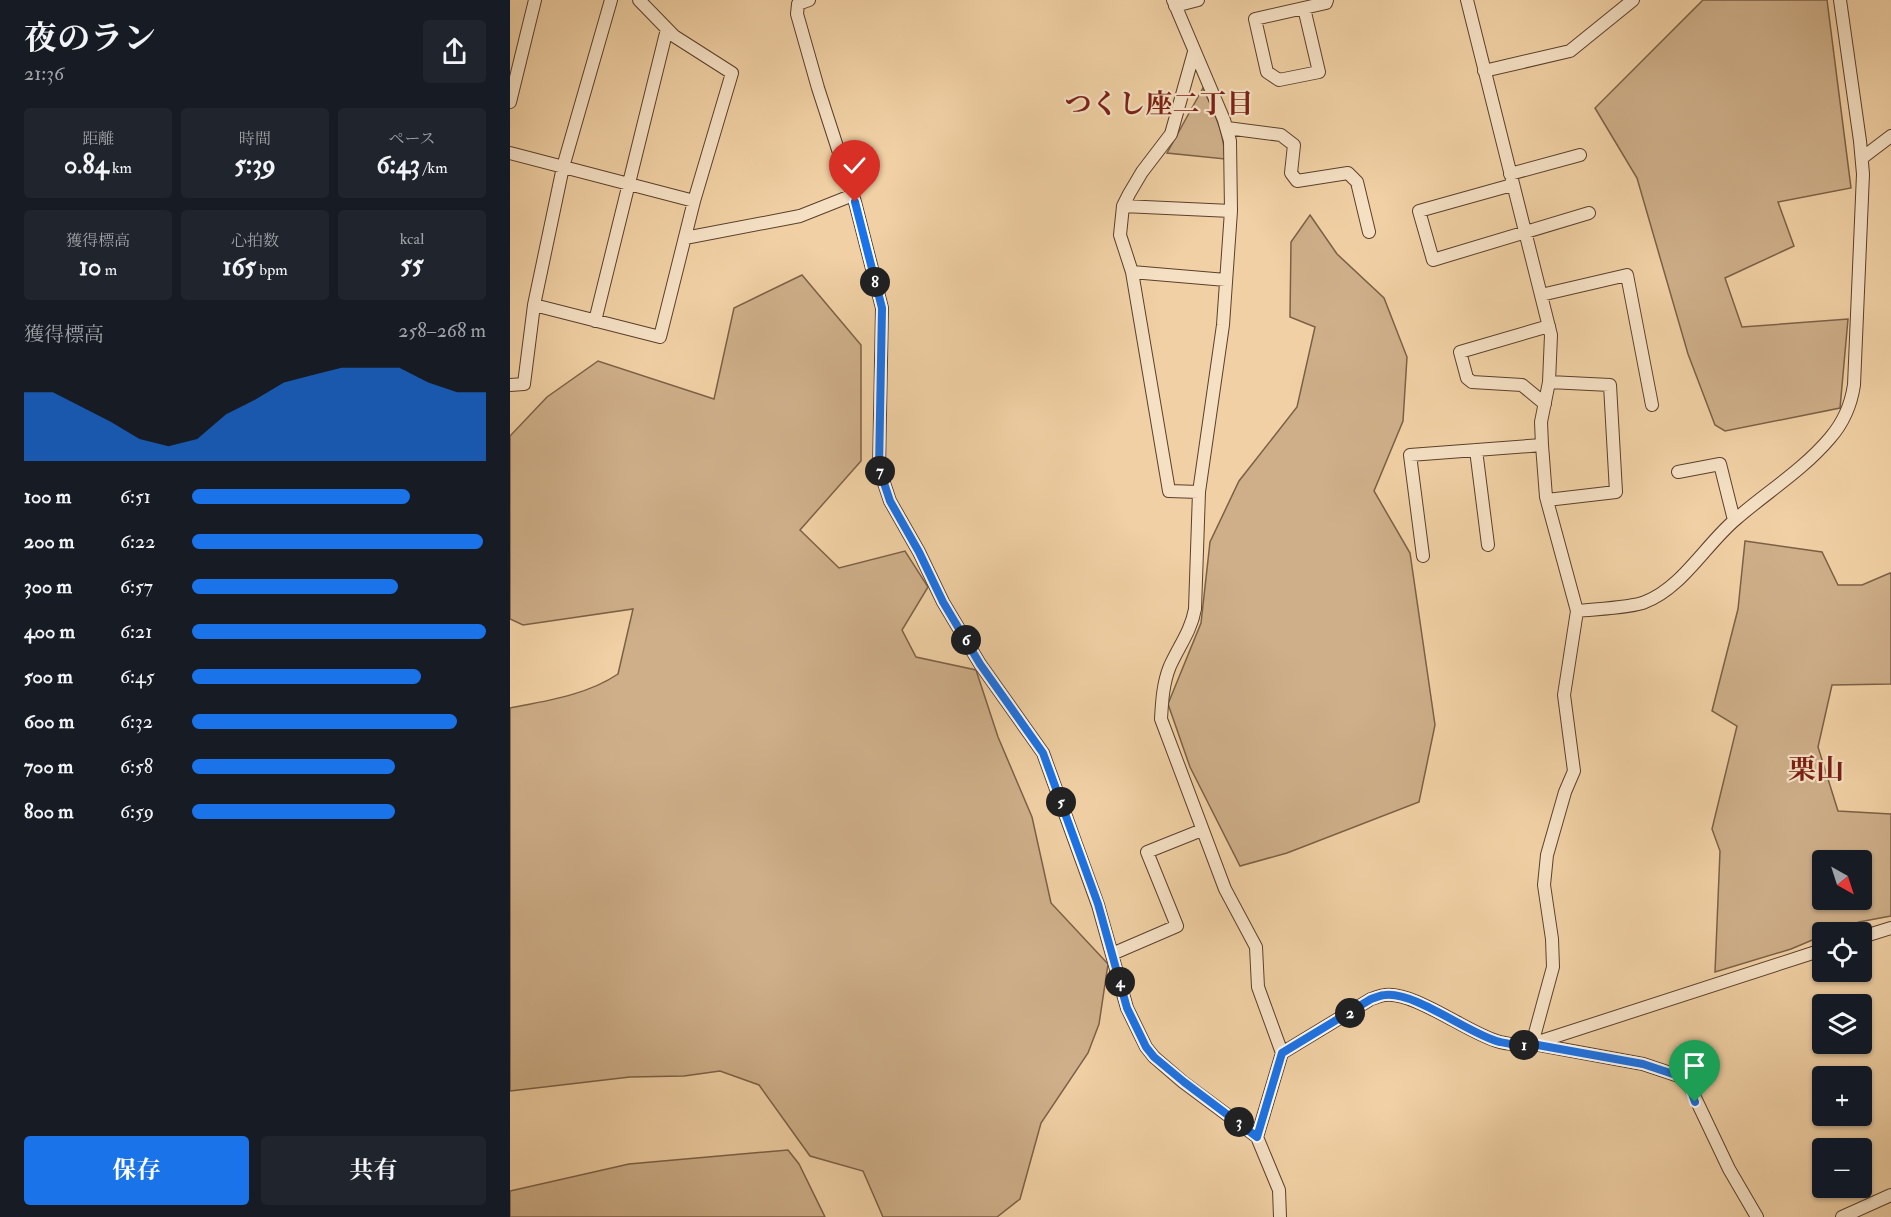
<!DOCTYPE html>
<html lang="ja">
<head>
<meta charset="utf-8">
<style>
	:root { --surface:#171b24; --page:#20242c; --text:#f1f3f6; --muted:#9ea1a6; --accent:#1a73e8 }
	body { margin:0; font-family:"IM FELL Double Pica","Noto Serif JP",serif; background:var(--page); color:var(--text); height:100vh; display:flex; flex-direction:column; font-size:22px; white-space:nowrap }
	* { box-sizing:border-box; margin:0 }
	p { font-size:20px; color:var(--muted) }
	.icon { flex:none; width:33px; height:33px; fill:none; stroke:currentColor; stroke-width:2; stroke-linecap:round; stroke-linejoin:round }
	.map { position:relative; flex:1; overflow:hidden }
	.side { display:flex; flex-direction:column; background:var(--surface); width:510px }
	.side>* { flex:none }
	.needle { width:39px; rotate:141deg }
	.buttons { position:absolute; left:1302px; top:850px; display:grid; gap:12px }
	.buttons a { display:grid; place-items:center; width:60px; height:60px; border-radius:6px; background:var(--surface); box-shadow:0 2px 4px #0004; font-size:30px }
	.pin { position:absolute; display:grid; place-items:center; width:51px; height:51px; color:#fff; margin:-62px -26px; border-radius:50% 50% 50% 0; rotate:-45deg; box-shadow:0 0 6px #0007 }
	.pin .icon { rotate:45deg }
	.km { position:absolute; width:30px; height:30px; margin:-15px; border-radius:50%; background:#222; color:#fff; font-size:16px; line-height:30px; text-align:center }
	.round { display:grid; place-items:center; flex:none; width:63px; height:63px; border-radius:6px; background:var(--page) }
	.overview { display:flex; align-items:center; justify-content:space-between; height:102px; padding:0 24px }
	h1 { font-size:33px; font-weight:700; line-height:45px }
	.stats { display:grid; grid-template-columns:repeat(3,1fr); gap:9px; height:102px; padding:6px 24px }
	.stats div { display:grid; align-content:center; border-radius:6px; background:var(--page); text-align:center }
	.stats b { font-size:26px; font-weight:700 }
	.stats small { font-size:16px; font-weight:400 }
	.stats p { font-size:16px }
	.chart { height:168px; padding:12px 24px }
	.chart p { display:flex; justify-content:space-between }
	.chart svg { width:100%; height:108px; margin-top:6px; fill:var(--accent); opacity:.7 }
	.button { display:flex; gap:12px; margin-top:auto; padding:12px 24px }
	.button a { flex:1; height:69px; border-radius:6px; background:var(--accent); color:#fff; font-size:24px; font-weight:700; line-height:69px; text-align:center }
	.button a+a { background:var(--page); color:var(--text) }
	ul { padding:0 24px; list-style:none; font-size:20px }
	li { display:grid; grid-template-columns:96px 72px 1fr; align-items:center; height:45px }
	li i { height:15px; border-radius:8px; background:var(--accent) }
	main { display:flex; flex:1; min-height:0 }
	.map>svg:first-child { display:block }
	.green { fill:#ceaf89; stroke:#7c6046; stroke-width:1.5; fill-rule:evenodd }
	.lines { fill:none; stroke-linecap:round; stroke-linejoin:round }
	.minor-casing { stroke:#5b402b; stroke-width:14 }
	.minor { stroke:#f5e0c4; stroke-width:12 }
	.route-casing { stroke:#fff; stroke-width:12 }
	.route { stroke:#1a73e8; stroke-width:8 }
	.labels { text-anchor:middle; stroke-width:4.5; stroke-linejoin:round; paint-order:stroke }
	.neighbourhood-label { font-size:27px; font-weight:bold; fill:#7a1f14; stroke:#f5e0c4 }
	.quarter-label { font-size:28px; font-weight:bold; fill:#7a1f14; stroke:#f5e0c4 }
</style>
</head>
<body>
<main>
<section class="side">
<div class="overview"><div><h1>夜のラン</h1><p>21:36</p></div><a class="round"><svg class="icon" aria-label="share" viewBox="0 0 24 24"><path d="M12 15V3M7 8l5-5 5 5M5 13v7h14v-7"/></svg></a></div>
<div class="stats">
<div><p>距離</p><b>0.84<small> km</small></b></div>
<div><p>時間</p><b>5:39</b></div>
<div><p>ペース</p><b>6:43<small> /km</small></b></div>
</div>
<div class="stats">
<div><p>獲得標高</p><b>10<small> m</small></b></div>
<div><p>心拍数</p><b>165<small> bpm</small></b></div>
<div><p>kcal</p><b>55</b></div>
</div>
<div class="chart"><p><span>獲得標高</span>258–268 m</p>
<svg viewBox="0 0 160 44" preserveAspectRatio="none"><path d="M0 44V16L10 16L20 22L30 28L40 35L50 38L60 35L70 25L80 19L90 12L100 9L110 6L120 6L130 6L140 12L150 16L160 16V44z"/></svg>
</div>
<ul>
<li><b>100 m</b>6:51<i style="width:74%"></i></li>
<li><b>200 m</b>6:22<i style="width:99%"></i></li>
<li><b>300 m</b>6:57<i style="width:70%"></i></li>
<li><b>400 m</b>6:21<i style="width:100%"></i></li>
<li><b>500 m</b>6:45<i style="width:78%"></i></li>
<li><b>600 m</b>6:32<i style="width:90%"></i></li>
<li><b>700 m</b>6:58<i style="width:69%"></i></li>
<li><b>800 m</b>6:59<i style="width:69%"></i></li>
</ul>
<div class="button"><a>保存</a><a>共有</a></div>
</section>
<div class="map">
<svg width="1381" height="1217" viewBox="0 0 1381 1217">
	<rect width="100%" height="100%" fill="#f0d0a4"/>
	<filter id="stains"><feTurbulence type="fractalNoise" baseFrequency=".00333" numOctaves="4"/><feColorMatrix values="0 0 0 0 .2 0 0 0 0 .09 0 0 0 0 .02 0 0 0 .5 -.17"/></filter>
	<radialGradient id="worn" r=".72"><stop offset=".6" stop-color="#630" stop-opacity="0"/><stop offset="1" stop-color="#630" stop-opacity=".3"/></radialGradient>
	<!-- green -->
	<path class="green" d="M 1193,0 L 1317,0 L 1341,188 L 1268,202 L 1284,246 L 1215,278 L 1232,327 L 1338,319 L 1330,408 L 1215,431 L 1205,425 L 1178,354 L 1127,178 L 1085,108 Z
		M 693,88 C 704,113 714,131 715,159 L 657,153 Z
		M 800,215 L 827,254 L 874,298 L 897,357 L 893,421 L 864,491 L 900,553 L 925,725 L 909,802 L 777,853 L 730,866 L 680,767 L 658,704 L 691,623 L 700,542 L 729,481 L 787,407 L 805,327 L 780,317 L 781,242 Z
		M 292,275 L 351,345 L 351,461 L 290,530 L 329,568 L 395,551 L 418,587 L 392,630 L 406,657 L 466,670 L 488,737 L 522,817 L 541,903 L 598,964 L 589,1024 L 578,1053 L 531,1123 L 510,1199 L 487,1217 L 373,1217 L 353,1171 L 300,1156 L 249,1085 L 210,1071 L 174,1076 L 120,1077 L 0,1091 L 0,708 C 36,701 77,695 108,674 L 123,609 L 13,625 L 0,619 L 0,436 L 37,397 L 88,361 L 204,399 L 224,308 Z
		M 1235,541 L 1312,552 L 1328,585 L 1352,585 L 1380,573 L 1381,575 L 1381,684 L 1322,685 L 1308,747 L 1328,811 L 1381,814 L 1381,916 L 1349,922 L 1321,933 L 1312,933 L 1312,936 L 1281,949 L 1205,972 L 1210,851 L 1202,829 L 1227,726 L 1202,711 L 1228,609 ZM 1312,861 L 1352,861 L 1352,900 L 1312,900 Z
		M 278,1150 L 289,1164 L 315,1217 L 0,1217 L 0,1191 L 119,1164 Z"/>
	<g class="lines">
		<!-- minor casing -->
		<g class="minor-casing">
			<path id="minor" d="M 299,0 L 288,4 L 287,14 L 308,88 L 345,202 L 372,308 L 369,468 L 380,501 L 409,552 L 433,602 L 470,664 L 533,753 L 588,905 L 617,1008 L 636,1047 L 644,1057 L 673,1082 L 747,1137 L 769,1190 L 770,1217
				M 663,0 L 714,120 L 720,141 L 721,211 L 713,325 L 689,492 L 685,609 C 681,631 669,646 660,666 C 653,683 652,701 651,719 L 715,889 L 746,947 L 748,987 L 772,1053 L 747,1137
				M 957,0 L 1041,335 L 1039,382 L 1031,422 L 1032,445 L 1036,497 L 1067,611 L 1054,695 L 1064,771 L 1055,792 L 1037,855 L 1034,885 L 1042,939 L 1043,967 L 1022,1044
				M 665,6 L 688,0
				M 794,8 L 809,72 L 769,80 L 757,72 L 745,19 L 816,3 L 817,0
				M 684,52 L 661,134 L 632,172 L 619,194 L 613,206 L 610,235 L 622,272 L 659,491 L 689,492
				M 974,71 L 1060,51 L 1123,0
				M 0,102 L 25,0
				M 717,128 L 771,135 L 784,145 L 781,173 L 787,181 L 838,173 L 847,182 L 859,232
				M 0,153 L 184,201
				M 1352,158 L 1381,136
				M 1000,174 L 1070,155
				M 1002,185 L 909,211 L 923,260 L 1079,213
				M 613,206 L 721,211
				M 175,238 L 290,216 L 343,195
				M 622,272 L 716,280
				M 1031,295 L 1117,275 L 1142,405
				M 24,305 L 150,337 L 184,201 L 222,73 L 164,36 L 129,0
				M 85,321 L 157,29
				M 0,385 L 14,384 L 24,305 L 53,167 L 101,0
				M 1035,404 L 1012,385 L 962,382 L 957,378 L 950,352 L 1039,326
				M 966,450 L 978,545
				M 1168,472 L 1210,464 L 1224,520
				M 1037,500 L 1106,492 L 1100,385 L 1039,382
				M 913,556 L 900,455 L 1032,445
				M 1067,611 C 1084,609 1121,608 1135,602 C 1172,588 1196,544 1226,519 C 1257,492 1293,470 1320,438 C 1333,423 1341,405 1344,385 L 1353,174 L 1350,141 L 1330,0
				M 1352,937 L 1381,928
				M 602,954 L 667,926 L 637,852 L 692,830
				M 1024,1044 L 1133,1064 L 1169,1076 L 1180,1087 L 1219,1169 L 1247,1217
				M 772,1053 L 861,999 C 866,998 870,995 875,995 C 905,991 960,1035 990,1042 C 1001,1045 1012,1045 1022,1044 L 1312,950
				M 1332,1217 L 1381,1195"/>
		</g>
		<!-- minor -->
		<use href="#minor" class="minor"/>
	</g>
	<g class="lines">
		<!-- route casing -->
		<g class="route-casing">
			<path id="route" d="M 345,202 L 372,308 L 369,468 L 380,501 L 409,552 L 433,602 L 470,664 L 533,753 L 588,904 L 617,1008 L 636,1047 L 644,1057 L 674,1082 L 747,1137 L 772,1053 L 861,999 C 866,998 870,995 875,995 C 905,991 960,1035 990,1042 C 1001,1045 1012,1045 1022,1044 L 1133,1064 L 1169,1076 L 1180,1088 L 1185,1102"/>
		</g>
		<!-- route -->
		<use href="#route" class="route"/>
	</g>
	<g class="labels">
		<!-- neighbourhood labels -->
		<g class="neighbourhood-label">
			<text x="649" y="113">つくし座二丁目</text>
		</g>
		<!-- quarter labels -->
		<g class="quarter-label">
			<text x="1306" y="779">栗山</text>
		</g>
	</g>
	<rect width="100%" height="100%" filter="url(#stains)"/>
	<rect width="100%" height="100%" fill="url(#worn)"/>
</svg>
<div class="buttons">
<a><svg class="needle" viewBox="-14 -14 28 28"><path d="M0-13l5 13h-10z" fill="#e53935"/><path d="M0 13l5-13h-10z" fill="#9ea1a6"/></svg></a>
<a><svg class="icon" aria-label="locate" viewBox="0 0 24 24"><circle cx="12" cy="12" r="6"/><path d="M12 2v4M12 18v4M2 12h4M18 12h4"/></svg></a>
<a><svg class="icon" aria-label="layers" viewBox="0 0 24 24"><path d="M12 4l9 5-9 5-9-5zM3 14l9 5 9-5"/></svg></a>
<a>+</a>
<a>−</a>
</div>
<div class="pin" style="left:1185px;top:1102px;background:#1e9e55"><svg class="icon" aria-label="arrive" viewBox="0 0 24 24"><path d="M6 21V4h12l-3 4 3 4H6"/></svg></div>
<div class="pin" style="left:345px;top:202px;background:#d93025"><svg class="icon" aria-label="check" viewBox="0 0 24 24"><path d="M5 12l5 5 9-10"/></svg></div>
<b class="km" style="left:1014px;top:1045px">1</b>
<b class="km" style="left:840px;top:1013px">2</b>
<b class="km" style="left:729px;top:1122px">3</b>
<b class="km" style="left:610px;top:982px">4</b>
<b class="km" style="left:551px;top:802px">5</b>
<b class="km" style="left:456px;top:640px">6</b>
<b class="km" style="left:370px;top:471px">7</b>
<b class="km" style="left:365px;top:282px">8</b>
</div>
</main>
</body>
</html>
